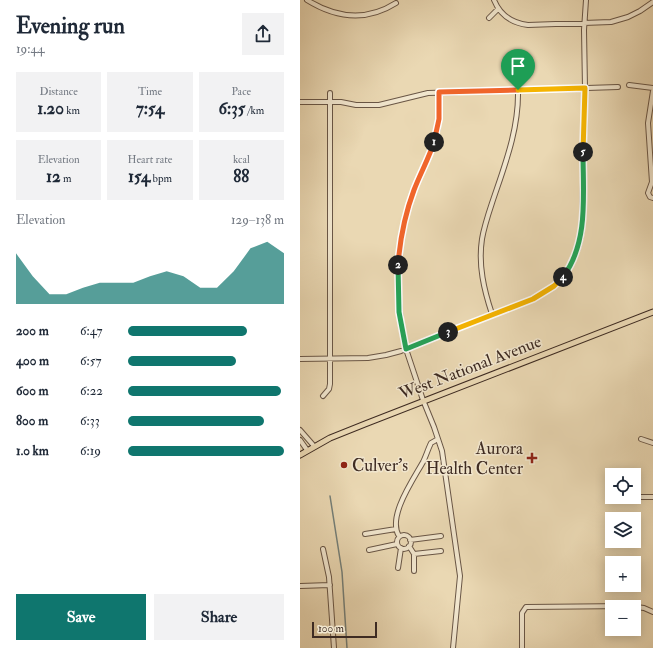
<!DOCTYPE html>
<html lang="en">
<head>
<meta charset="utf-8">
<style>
	:root { --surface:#fff; --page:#f2f2f3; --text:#1f2937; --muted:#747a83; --accent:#0f766e }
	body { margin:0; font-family:"IM FELL Double Pica",serif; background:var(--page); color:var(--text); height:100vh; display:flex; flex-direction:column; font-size:15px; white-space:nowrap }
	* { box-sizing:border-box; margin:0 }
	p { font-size:13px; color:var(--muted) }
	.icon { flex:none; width:22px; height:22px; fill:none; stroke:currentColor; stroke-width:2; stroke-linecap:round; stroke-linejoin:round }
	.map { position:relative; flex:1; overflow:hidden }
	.details { display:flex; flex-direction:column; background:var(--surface); width:300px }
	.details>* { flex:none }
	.fabs { position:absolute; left:305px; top:468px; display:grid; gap:8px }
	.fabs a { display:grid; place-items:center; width:36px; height:36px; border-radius:0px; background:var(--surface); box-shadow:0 2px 10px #0003; font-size:20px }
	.scale { position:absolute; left:12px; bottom:10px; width:65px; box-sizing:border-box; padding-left:4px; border:2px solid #3e2b22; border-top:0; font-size:11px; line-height:14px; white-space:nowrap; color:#3e2b22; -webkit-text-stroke:3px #f1e6ce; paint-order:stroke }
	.pin { position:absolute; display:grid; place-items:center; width:34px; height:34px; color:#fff; margin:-41px -17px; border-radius:50% 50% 50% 0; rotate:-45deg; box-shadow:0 0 4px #0007 }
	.pin .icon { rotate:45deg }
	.km { position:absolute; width:20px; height:20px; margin:-10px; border-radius:50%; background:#222; color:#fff; font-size:11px; line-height:20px; text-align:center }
	.round { display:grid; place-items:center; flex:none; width:42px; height:42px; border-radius:0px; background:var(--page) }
	.overview { display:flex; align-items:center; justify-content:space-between; height:68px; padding:0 16px }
	h1 { font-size:22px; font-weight:800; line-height:30px }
	.metrics { display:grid; grid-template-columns:repeat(3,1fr); gap:6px; height:68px; padding:4px 16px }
	.metrics div { display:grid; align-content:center; border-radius:0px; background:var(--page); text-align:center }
	.metrics b { font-size:17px; font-weight:800 }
	.metrics small { font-size:11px; font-weight:400 }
	.metrics p { font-size:11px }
	.chart { height:112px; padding:8px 16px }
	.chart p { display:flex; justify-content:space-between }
	.chart svg { width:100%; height:72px; margin-top:4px; fill:var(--accent); opacity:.7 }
	.button { display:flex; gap:8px; margin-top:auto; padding:8px 16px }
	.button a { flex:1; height:46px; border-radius:0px; background:var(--accent); color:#fff; font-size:16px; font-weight:800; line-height:46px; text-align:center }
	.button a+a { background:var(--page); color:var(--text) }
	ul { padding:0 16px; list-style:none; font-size:13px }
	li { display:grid; grid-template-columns:64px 48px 1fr; align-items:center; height:30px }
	li i { height:10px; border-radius:5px; background:var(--accent) }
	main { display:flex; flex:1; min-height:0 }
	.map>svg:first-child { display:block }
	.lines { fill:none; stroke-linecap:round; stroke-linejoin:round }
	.stream { stroke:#75807a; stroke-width:1.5 }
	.minor-casing { stroke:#695646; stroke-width:6 }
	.major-casing { stroke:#3e2b22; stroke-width:7 }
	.minor { stroke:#f1e6ce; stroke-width:4 }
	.major { stroke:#ead8b3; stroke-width:5 }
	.split-1-casing { stroke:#fff; stroke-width:8 }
	.split-2-casing { stroke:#fff; stroke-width:8 }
	.split-3-casing { stroke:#fff; stroke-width:8 }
	.split-4-casing { stroke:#fff; stroke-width:8 }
	.split-5-casing { stroke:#fff; stroke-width:8 }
	.split-6-casing { stroke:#fff; stroke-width:8 }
	.split-1 { stroke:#f0652b; stroke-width:5 }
	.split-2 { stroke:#f0652b; stroke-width:5 }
	.split-3 { stroke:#22a559; stroke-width:5 }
	.split-4 { stroke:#f5b400; stroke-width:5 }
	.split-5 { stroke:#22a559; stroke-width:5 }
	.split-6 { stroke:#f5b400; stroke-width:5 }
	.poi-dot { fill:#8f2418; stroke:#f1e6ce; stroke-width:1.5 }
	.labels { text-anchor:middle; stroke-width:3; stroke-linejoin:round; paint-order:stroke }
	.street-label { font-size:17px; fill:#3e2b22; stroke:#f1e6ce }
	.poi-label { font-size:17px; fill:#3e2b22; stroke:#f1e6ce; text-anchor:end }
</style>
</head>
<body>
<main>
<section class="details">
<div class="overview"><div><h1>Evening run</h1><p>19:44</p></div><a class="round"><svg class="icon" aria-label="share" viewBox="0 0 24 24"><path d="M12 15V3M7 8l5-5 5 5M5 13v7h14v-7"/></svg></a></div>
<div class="metrics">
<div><p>Distance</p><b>1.20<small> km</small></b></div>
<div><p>Time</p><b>7:54</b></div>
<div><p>Pace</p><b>6:35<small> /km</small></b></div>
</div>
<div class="metrics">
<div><p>Elevation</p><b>12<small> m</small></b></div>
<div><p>Heart rate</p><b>154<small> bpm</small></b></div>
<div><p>kcal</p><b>88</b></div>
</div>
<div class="chart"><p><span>Elevation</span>129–138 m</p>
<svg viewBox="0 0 160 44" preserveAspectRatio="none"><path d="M0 44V13L10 27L20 38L30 38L40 34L50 31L60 31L70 31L80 27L90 24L100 27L110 34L120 34L130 24L140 10L150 6L160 13V44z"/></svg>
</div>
<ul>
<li><b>200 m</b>6:47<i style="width:76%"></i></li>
<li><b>400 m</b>6:57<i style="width:69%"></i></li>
<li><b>600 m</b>6:22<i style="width:98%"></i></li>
<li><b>800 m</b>6:33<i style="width:87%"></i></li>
<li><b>1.0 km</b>6:19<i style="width:100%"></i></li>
</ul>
<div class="button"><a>Save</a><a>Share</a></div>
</section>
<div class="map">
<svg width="353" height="648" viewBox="0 0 353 648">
	<rect width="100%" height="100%" fill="#ead8b3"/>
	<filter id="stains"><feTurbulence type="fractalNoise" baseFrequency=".005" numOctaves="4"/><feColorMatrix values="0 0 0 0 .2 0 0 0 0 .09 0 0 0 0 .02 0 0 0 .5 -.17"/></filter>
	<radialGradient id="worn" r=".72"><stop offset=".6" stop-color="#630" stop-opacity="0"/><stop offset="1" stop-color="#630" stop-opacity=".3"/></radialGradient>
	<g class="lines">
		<!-- stream -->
		<path class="stream" d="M 30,496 L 42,572 L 47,648"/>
		<!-- minor casing -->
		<g class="minor-casing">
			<path id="minor" d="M 7,0 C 36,18 66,22 96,3
				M 194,0 C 200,15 212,23 228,25 L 311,22 L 328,17 L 340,11 L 353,2
				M 189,18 L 198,9
				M 329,85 L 353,88
				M 353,91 L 348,123 L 352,182 L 348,193 L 350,197 L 353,198
				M 139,92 L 139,119 L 137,132 L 133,147 L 114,190 L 106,216 L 101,238 L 98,268 L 98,294 L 102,330 L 106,349 L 123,400 L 134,427 L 142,451 L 160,576 L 153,648
				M 0,102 L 41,102 L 56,105 L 79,105 L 128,93 L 318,87
				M 192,314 C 184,290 178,265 182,239 C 184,227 188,215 192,203 C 204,167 219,130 218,90
				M 0,359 L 68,358 L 86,355 L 101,351 L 233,299 C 264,283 277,263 282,229 L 285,88 L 284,30 L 286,0
				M 23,396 L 29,389 L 30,384 L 30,93
				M 0,430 L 14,446
				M 341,439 L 353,443
				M 0,440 L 7,450
				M 317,497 L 353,497
				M 65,534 L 96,529
				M97 542a7 7 0 1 1 14 0a7 7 0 1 1-14 0Z
				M 99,536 C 87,517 113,480 123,462 C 126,456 128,449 131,443 L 138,439
				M 110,540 L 141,536
				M 109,546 L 114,554 L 141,551
				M 23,549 L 29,577 L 34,648
				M 69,550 L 97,544
				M 114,554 L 114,571
				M 98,568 L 101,548
				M 0,586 L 30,585
				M 222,648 L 222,613 L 226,607 L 329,606 L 344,608 L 353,612"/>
		</g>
		<!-- major casing -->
		<g class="major-casing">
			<path id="major" d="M 0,455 L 30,438 L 65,424 L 353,312"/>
		</g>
		<!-- minor -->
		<use href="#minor" class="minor"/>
		<!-- major -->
		<use href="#major" class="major"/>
	</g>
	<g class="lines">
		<!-- split-1 casing -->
		<g class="split-1-casing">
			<path id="split-1" d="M 134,142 L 139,119 L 139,92 L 218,90"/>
		</g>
		<!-- split-2 casing -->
		<g class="split-2-casing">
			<path id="split-2" d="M 98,265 C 100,239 105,214 114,190 C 120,174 129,158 134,142"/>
		</g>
		<!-- split-3 casing -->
		<g class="split-3-casing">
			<path id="split-3" d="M 98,265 L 99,312 L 106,349 L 148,332"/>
		</g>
		<!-- split-4 casing -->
		<g class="split-4-casing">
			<path id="split-4" d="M 148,332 L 233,299 L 254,286 L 263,277"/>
		</g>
		<!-- split-5 casing -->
		<g class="split-5-casing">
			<path id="split-5" d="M 263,277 C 289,242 283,194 283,152"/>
		</g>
		<!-- split-6 casing -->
		<g class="split-6-casing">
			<path id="split-6" d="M 218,90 L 285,88 L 283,152"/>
		</g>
		<!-- split-1 -->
		<use href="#split-1" class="split-1"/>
		<!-- split-2 -->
		<use href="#split-2" class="split-2"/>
		<!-- split-3 -->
		<use href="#split-3" class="split-3"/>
		<!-- split-4 -->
		<use href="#split-4" class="split-4"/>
		<!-- split-5 -->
		<use href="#split-5" class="split-5"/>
		<!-- split-6 -->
		<use href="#split-6" class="split-6"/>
	</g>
	<!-- markers -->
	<g class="poi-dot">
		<path d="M230 452h4v4h4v4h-4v4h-4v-4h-4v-4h4z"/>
		<circle cx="44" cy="465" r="4"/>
	</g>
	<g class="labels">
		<!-- street labels -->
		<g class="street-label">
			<text transform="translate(170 367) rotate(-21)" y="6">West National Avenue</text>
		</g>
		<!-- poi labels -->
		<g class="poi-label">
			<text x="223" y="454">Aurora<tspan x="223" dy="20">Health Center</tspan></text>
			<text x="52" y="471" text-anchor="start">Culver's</text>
		</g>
	</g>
	<rect width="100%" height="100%" filter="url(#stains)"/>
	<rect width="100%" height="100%" fill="url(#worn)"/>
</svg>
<div class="fabs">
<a><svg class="icon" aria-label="locate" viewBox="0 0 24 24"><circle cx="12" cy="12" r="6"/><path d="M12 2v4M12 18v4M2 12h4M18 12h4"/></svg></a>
<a><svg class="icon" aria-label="layers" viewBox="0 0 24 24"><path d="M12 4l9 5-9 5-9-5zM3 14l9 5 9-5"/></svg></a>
<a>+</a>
<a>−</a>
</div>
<div class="scale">100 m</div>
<div class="pin" style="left:218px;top:90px;background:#1e9e55"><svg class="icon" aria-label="arrive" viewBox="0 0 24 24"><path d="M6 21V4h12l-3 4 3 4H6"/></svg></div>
<b class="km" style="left:134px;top:142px">1</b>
<b class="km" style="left:98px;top:265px">2</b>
<b class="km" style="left:148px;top:332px">3</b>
<b class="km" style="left:263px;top:277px">4</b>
<b class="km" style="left:283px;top:152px">5</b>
</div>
</main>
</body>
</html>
